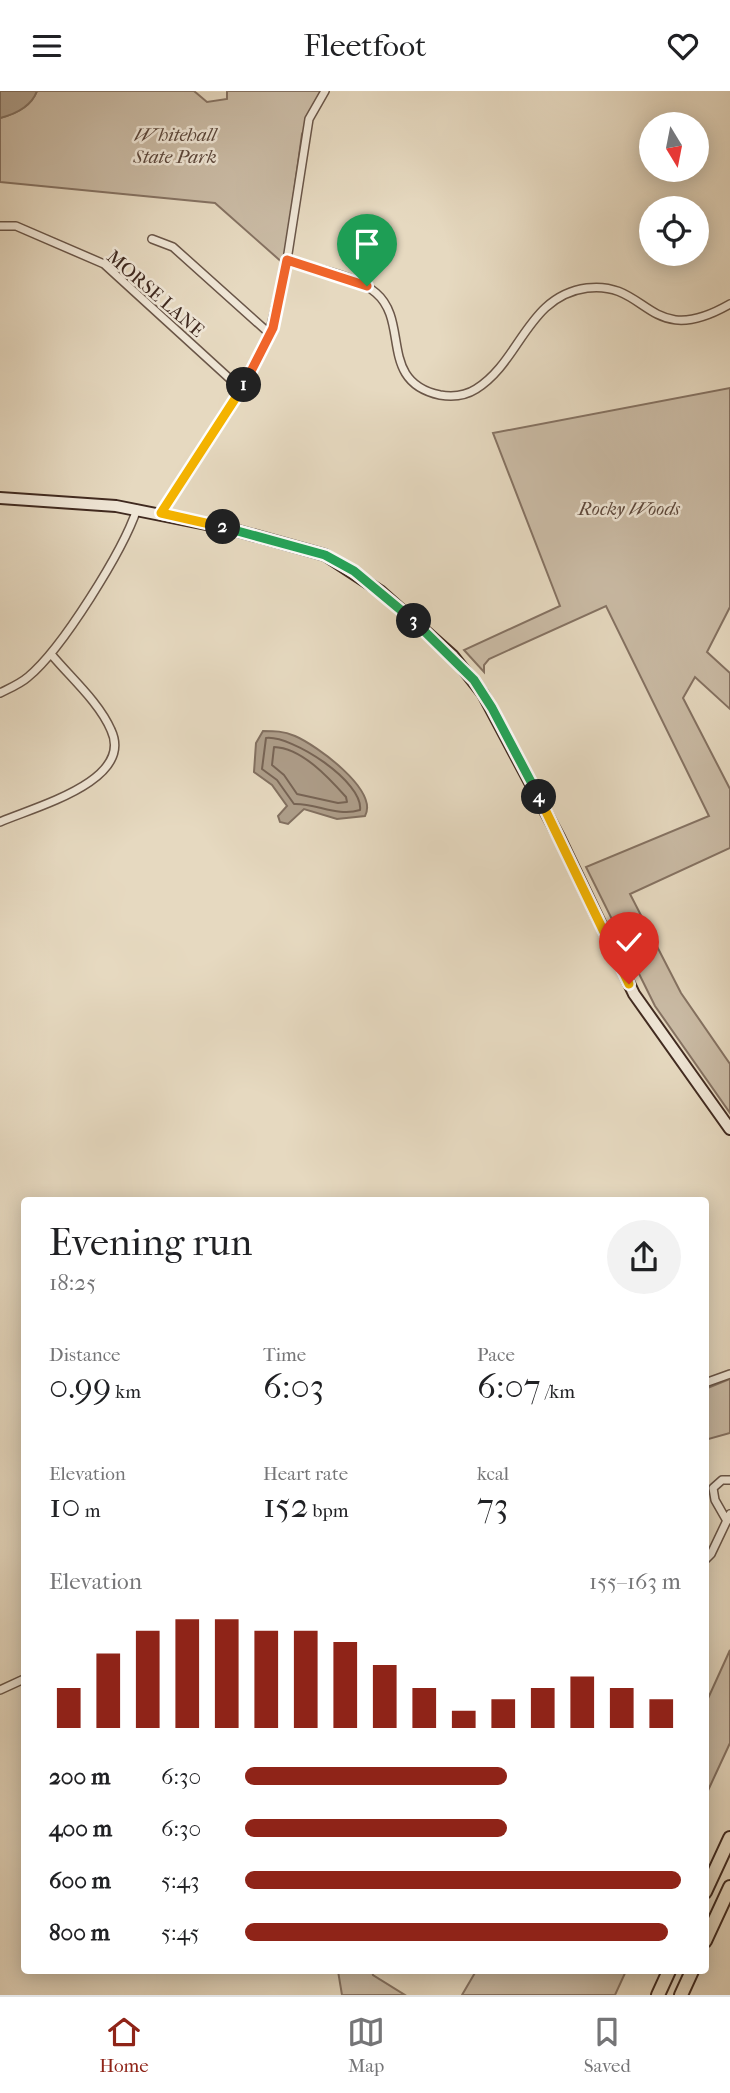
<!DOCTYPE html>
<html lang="en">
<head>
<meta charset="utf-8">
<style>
	:root { --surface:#fff; --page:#f2f2f2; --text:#202124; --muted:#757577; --line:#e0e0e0; --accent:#8f2418 }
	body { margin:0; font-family:"IM FELL French Canon",serif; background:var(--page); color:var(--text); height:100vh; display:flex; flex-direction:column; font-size:26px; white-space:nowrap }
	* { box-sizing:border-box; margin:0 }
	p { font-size:23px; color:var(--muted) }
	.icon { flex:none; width:38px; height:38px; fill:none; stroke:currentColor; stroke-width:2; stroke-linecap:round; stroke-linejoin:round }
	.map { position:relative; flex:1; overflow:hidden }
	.sheet { position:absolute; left:21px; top:1106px; width:688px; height:777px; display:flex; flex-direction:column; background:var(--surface); border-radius:7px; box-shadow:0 4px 18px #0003 }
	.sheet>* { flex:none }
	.needle { width:46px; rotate:170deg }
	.tools { position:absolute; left:639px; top:21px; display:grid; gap:14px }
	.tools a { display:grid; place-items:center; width:70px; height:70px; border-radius:50%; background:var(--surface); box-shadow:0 4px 18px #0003; font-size:35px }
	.pin { position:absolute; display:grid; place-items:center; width:60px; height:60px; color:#fff; margin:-72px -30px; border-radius:50% 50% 50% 0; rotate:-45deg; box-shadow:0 0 7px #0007 }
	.pin .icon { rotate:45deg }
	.km { position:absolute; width:35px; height:35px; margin:-18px; border-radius:50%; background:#222; color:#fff; font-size:19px; line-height:35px; text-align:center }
	.round { display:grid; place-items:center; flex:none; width:74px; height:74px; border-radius:37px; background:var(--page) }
	.summary { display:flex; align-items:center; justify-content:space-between; height:119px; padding:0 28px }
	h1 { font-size:38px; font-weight:600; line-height:52px }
	.stats { display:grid; grid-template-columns:repeat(3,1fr); gap:10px; height:119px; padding:7px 28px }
	.stats div { display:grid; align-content:center }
	.stats b { font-size:35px; font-weight:600 }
	.stats small { font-size:19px; font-weight:400 }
	.stats p { font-size:19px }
	.chart { height:196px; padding:14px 28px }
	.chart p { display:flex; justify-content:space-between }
	.chart svg { width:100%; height:126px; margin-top:7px; stroke:var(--accent); stroke-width:6 }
	ul { padding:0 28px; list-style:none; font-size:23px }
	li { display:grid; grid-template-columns:112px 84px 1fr; align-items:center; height:52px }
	li i { height:18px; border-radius:9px; background:var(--accent) }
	header { display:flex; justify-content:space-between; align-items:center; height:91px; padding:0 28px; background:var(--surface); font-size:32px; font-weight:600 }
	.menu { display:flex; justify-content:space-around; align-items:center; height:98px; border-top:2px solid var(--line); background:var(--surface); font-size:19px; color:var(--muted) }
	.menu a { display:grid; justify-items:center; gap:4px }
	.menu .active { color:var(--accent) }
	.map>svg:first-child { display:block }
	.green { fill:#cabba5; stroke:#857262; stroke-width:2 }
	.water { fill:#ae9e8a; stroke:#827060; stroke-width:2 }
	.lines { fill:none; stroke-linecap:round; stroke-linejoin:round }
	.shore { stroke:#776455; stroke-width:2 }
	.minor-casing { stroke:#6a5648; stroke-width:10 }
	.secondary-casing { stroke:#402a20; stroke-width:14 }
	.motorway-casing { stroke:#402a20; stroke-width:16 }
	.minor { stroke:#efe6d6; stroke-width:7 }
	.secondary { stroke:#efe6d6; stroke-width:10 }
	.motorway { stroke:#e6d9c0; stroke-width:12 }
	.split-1-casing { stroke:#fff; stroke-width:14 }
	.split-2-casing { stroke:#fff; stroke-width:14 }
	.split-3-casing { stroke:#fff; stroke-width:14 }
	.split-4-casing { stroke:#fff; stroke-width:14 }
	.split-5-casing { stroke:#fff; stroke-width:14 }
	.split-1 { stroke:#f0652b; stroke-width:9 }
	.split-2 { stroke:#f5b400; stroke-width:9 }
	.split-3 { stroke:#22a559; stroke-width:9 }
	.split-4 { stroke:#22a559; stroke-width:9 }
	.split-5 { stroke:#f5b400; stroke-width:9 }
	.labels { text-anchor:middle; stroke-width:5; stroke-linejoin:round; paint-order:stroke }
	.park-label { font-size:19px; font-style:italic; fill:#5c473b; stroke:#efe6d6 }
	.street-label { font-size:19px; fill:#402a20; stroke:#efe6d6 }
</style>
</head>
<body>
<header><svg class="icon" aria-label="menu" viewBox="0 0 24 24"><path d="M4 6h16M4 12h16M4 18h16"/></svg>Fleetfoot<svg class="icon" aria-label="heart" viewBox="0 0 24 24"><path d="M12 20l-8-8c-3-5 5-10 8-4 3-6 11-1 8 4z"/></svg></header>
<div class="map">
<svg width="730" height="1904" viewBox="0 0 730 1904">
	<rect width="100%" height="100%" fill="#e6d9c0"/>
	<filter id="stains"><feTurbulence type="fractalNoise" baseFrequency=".00286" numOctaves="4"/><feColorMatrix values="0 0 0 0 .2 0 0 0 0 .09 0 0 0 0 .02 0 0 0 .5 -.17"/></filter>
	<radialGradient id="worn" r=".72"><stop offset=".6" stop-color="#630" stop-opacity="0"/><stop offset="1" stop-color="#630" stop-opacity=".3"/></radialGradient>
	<!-- green -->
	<path class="green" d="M 37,0 L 194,0 L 207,11 L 227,8 L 227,0 L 323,0 L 302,43 L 284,173 L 215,112 L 0,91 L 0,27 C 16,23 31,16 37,0 Z
		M 730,297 L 730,516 L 707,561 L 730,582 L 730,618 L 695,586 L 683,607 L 730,698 L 730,757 L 630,803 L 681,902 L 730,973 L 730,1022 L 655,915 L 586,776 L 709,725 L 606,515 L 489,568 L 484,574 L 484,581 L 464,559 L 560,515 L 493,342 Z
		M 730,1288 L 730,1342 L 705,1349 L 705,1298 Z
		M 730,1559 L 730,1652 L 705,1706 L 705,1614 Z
		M 338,1880 L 372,1880 L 373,1884 L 405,1904 L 342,1904 Z
		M 476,1880 L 626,1880 L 615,1904 L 462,1904 Z"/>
	<!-- water -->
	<path class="water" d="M 0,0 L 37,0 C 31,16 16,23 0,27 Z
		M 263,640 C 275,640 283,640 295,645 C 316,654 379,699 365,725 L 337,728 L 304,718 L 288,733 L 280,731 L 278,725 L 287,715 L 272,694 L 254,681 L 256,652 Z"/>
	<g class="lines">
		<!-- shore -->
		<path class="shore" d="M 266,647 C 292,644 364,691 360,719 C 337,726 316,712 294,713 L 277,689 L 262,678 Z
			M 274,656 C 302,657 329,687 346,706 L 347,711 L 338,712 L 297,703 L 284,684 L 272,674 Z"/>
		<!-- minor casing -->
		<g class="minor-casing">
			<path id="minor" d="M 0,135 L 16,135 L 104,173 L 241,298
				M 152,148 L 173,156 L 270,243
				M 287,169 C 314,178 354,183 376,202 C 410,231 378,291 440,304 C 452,306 465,305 476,298 C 521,270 527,205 587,197 C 649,189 648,260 730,213
				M 161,422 L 227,323 L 267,252 L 287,169 L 309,28 L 325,0
				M 0,602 C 10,597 20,593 28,586 C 62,558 123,460 137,418
				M 0,731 C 34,716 135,690 111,639 C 99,611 70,586 51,563
				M 705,1292 L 730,1283
				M 727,1430 L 715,1409 L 713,1397 L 722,1389 L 730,1389
				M 705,1469 L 711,1463 L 730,1423
				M 0,1599 L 24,1588"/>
		</g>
		<!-- secondary casing -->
		<g class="secondary-casing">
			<path id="secondary" d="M 0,407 L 116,415 L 231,438 L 325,464 L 380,500 L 453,565 L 483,603 L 559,746 L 634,903 L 730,1038"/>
		</g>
		<!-- motorway casing -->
		<g class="motorway-casing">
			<path id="motorway" d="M 705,1801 L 730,1747
				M 705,1850 L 730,1796
				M 658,1904 L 669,1880
				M 681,1904 L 692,1880"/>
		</g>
		<!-- minor -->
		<use href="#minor" class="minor"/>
		<!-- secondary -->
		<use href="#secondary" class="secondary"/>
		<!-- motorway -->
		<use href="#motorway" class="motorway"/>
	</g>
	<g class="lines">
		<!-- split-1 casing -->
		<g class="split-1-casing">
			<path id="split-1" d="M 244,294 L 273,237 L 287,169 L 367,195"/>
		</g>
		<!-- split-2 casing -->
		<g class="split-2-casing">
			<path id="split-2" d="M 223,436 L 161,422 L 244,294"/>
		</g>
		<!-- split-3 casing -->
		<g class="split-3-casing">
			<path id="split-3" d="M 223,436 L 325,464 L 354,480 L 414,530"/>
		</g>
		<!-- split-4 casing -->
		<g class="split-4-casing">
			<path id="split-4" d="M 414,530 L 474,589 L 492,617 L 539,706"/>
		</g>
		<!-- split-5 casing -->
		<g class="split-5-casing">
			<path id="split-5" d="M 539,706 L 629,893"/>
		</g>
		<!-- split-1 -->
		<use href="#split-1" class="split-1"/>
		<!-- split-2 -->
		<use href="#split-2" class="split-2"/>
		<!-- split-3 -->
		<use href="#split-3" class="split-3"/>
		<!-- split-4 -->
		<use href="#split-4" class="split-4"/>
		<!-- split-5 -->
		<use href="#split-5" class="split-5"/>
	</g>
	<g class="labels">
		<!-- park labels -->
		<g class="park-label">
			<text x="175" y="50">Whitehall<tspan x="175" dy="22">State Park</tspan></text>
			<text x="629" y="424">Rocky Woods</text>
		</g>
		<!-- street labels -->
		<g class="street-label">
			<text transform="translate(156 202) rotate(41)" y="7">MORSE LANE</text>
		</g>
	</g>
	<rect width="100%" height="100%" filter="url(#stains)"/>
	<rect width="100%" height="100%" fill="url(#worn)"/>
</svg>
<div class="tools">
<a><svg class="needle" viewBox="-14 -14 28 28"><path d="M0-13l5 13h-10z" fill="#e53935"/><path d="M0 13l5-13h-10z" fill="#757577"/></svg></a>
<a><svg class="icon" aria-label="locate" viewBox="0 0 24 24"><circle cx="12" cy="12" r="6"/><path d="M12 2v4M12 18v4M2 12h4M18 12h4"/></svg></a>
</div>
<div class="pin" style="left:367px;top:195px;background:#1e9e55"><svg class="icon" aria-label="arrive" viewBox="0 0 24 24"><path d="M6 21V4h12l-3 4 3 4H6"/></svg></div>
<div class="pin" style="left:629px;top:893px;background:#d93025"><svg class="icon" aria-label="check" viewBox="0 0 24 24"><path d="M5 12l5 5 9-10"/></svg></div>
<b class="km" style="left:244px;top:294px">1</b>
<b class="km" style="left:223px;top:436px">2</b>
<b class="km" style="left:414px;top:530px">3</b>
<b class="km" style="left:539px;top:706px">4</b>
<section class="sheet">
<div class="summary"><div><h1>Evening run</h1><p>18:25</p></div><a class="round"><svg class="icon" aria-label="share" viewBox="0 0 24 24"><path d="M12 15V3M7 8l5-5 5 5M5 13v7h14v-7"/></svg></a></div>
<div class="stats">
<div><p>Distance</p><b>0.99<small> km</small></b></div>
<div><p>Time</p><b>6:03</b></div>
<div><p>Pace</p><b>6:07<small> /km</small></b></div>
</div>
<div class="stats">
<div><p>Elevation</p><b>10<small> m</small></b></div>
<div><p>Heart rate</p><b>152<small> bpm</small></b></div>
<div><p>kcal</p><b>73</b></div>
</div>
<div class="chart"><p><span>Elevation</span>155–163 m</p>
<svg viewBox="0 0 160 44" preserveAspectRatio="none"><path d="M5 44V30M15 44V18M25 44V10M35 44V6M45 44V6M55 44V10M65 44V10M75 44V14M85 44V22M95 44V30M105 44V38M115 44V34M125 44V30M135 44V26M145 44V30M155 44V34"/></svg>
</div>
<ul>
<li><b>200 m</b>6:30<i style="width:60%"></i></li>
<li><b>400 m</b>6:30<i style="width:60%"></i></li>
<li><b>600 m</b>5:43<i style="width:100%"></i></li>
<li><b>800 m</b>5:45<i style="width:97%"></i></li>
</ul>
</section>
</div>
<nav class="menu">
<a class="active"><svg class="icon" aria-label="home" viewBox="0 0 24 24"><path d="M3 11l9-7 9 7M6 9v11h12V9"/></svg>Home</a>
<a><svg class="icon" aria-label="map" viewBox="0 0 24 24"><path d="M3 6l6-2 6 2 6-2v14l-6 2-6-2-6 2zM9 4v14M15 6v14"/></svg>Map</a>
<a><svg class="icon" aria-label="saved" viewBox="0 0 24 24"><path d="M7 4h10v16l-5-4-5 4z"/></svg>Saved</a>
</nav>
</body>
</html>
